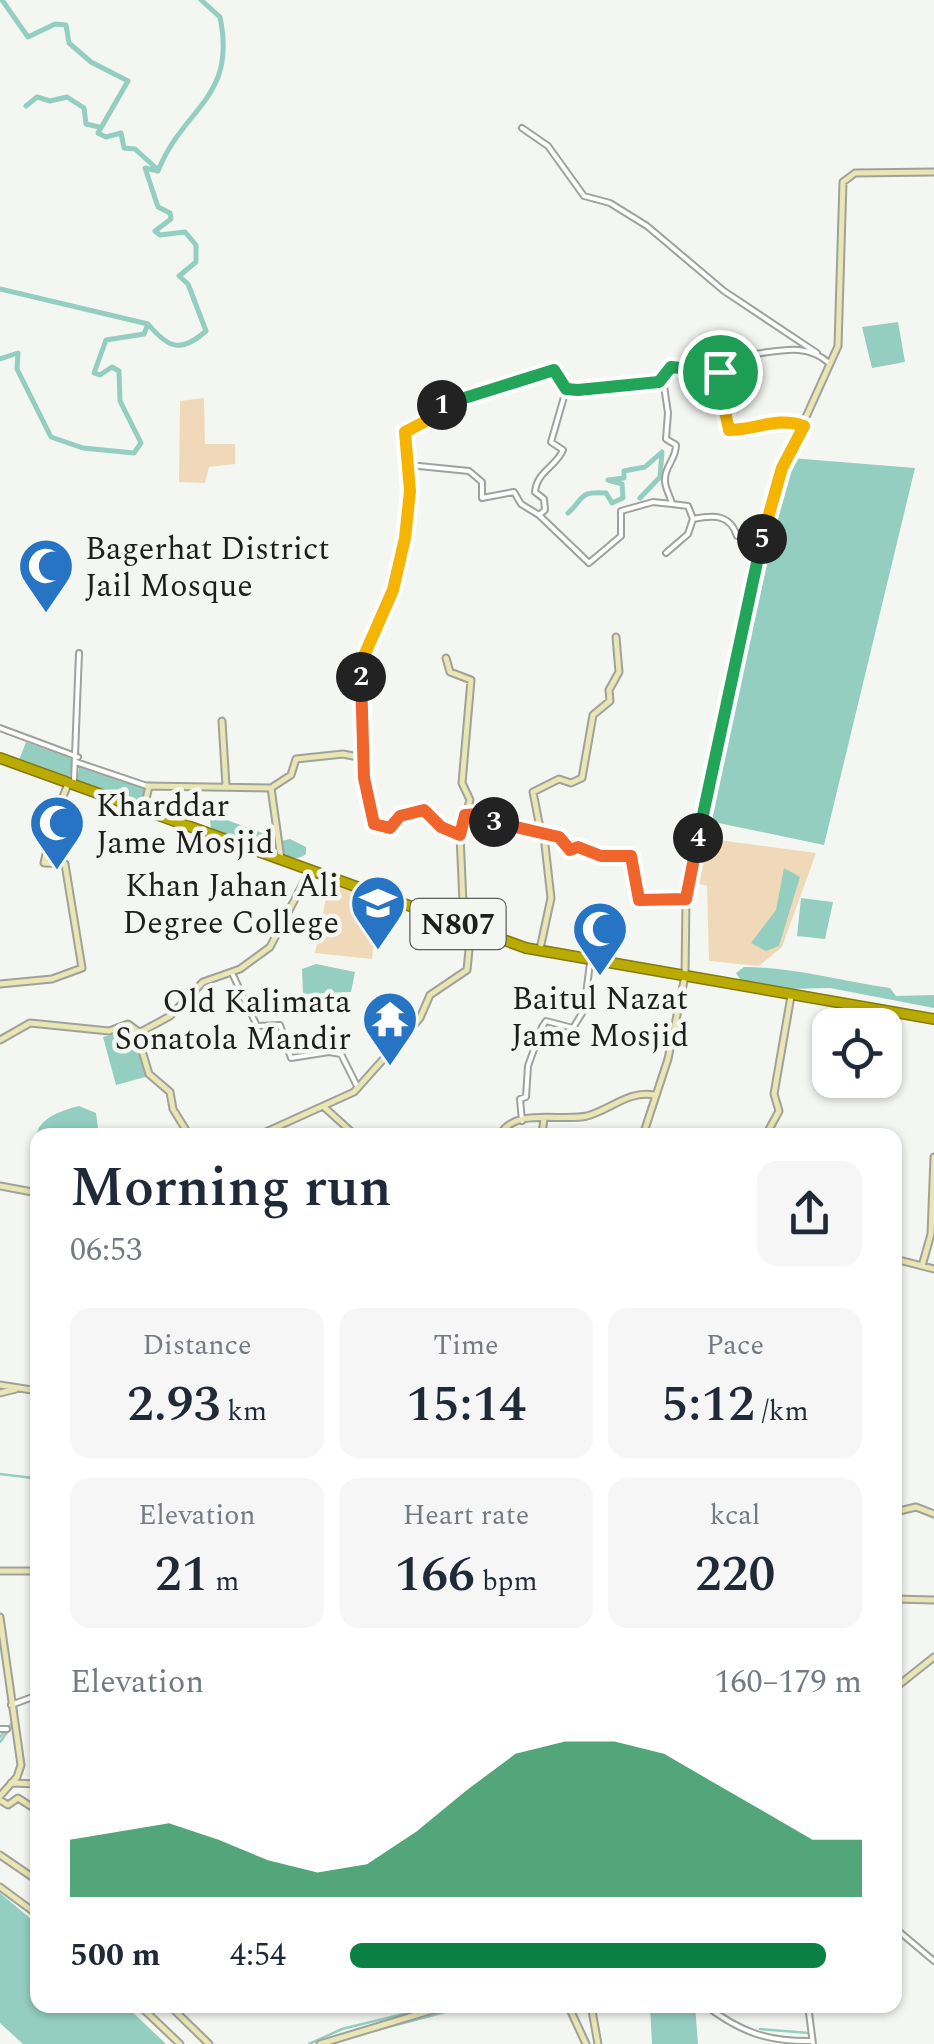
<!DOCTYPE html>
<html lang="en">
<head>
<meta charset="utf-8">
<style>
	:root { --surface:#fff; --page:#f6f6f7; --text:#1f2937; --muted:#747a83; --accent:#0b8043 }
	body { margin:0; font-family:Spectral,serif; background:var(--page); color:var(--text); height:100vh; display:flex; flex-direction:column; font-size:38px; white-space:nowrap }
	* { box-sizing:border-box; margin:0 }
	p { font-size:32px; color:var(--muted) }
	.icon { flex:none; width:55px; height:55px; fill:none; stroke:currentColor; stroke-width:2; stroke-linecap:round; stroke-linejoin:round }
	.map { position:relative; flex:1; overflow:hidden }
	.drawer { position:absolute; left:30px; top:1128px; width:872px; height:885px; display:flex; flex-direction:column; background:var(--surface); border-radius:20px; box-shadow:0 2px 8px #0004 }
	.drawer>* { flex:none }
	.fabs { position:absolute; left:812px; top:1008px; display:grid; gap:20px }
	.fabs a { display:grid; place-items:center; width:90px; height:90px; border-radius:20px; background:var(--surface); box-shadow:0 2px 8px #0004; font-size:50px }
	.pin { position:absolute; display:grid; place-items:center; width:85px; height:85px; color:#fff; margin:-42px; border:5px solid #fff; border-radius:50%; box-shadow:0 2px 10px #0007 }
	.km { position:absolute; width:50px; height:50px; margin:-25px; border-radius:50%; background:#222; color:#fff; font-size:28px; line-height:50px; text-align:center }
	.round { display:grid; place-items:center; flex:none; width:105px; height:105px; border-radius:20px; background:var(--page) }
	.summary { display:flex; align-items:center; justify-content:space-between; height:170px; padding:0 40px }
	h1 { font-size:55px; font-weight:600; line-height:75px }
	.metrics { display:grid; grid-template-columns:repeat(3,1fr); gap:15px; height:170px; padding:10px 40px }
	.metrics div { display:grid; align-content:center; border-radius:20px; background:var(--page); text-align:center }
	.metrics b { font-size:50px; font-weight:600 }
	.metrics small { font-size:28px; font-weight:400 }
	.metrics p { font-size:28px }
	.chart { height:280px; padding:20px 40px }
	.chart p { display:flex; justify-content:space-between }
	.chart svg { width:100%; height:180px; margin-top:10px; fill:var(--accent); opacity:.7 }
	ul { padding:0 40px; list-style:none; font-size:32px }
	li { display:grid; grid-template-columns:160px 120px 1fr; align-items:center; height:75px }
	li i { height:25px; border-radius:12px; background:var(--accent) }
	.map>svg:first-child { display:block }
	.green { fill:#efd9b8 }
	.water { fill:#94cec0 }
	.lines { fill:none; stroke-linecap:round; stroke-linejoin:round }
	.stream { stroke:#94cec0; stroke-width:2.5 }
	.canal { stroke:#94cec0; stroke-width:5 }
	.street-casing { stroke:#9fa19c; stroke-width:8 }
	.secondary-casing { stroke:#9fa19c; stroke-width:9 }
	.highway-casing { stroke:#837a0b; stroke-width:12 }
	.street { stroke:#fff; stroke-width:4 }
	.secondary { stroke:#eae6b3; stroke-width:5 }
	.highway { stroke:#baab02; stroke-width:9 }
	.split-1-casing { stroke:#fff; stroke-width:20 }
	.split-2-casing { stroke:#fff; stroke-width:20 }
	.split-3-casing { stroke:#fff; stroke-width:20 }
	.split-4-casing { stroke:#fff; stroke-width:20 }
	.split-5-casing { stroke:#fff; stroke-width:20 }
	.split-6-casing { stroke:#fff; stroke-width:20 }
	.split-1 { stroke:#22a559; stroke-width:12 }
	.split-2 { stroke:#f5b400; stroke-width:12 }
	.split-3 { stroke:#f0652b; stroke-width:12 }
	.split-4 { stroke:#f0652b; stroke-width:12 }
	.split-5 { stroke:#22a559; stroke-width:12 }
	.split-6 { stroke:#f5b400; stroke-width:12 }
	.labels { text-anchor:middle; stroke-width:9; stroke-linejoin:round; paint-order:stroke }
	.shield { fill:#f4f6f1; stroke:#5e605d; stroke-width:2.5 }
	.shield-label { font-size:30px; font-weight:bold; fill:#1e1f1d }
	.poi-label { font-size:32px; fill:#1e1f1d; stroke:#f4f6f1; text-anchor:start }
</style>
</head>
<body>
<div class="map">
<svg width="934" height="2044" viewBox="0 0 934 2044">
	<rect width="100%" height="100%" fill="#f4f6f1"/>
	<!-- green -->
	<path class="green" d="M 204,398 L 205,444 L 235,444 L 235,464 L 209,467 L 205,483 L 179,482 L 180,401 Z
		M 703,838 L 816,853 L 782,947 L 759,966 L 709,961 L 707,886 L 690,881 Z
		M 329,884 L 377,900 L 372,959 L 315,953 Z"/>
	<!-- water -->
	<path class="water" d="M 898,322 L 905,362 L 872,368 L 862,327 Z
		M 791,458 L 915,468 L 824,845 L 709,821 Z
		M 26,742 L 75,760 L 69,778 L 19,760 Z
		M 80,764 L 147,787 L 140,805 L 76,785 Z
		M 216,816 L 273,837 L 273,843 L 290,839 L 306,847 L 306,854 C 295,863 280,857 272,846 L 263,851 L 211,830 L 210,820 Z
		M 784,868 L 800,877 L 779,946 L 766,951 L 751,943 L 776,910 Z
		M 801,898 L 833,902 L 825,939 L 797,936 Z
		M 316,964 L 355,972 L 351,992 L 303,994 L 302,969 Z
		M 744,967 C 793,967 840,981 890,988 L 896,996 L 934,995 L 934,1008 L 830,988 L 787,989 L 741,981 L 736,973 Z
		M 135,1028 L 149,1076 L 116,1085 L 103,1037 Z
		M 79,1106 L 96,1113 L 99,1135 L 38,1135 L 37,1150 C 29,1121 57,1112 79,1106 Z
		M 0,1893 L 37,1924 L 38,2005 L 125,2005 L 166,2044 L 23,2044 L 0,2023 Z
		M 695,2005 L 698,2044 L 652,2044 L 650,2006 Z"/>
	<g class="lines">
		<!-- stream -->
		<path class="stream" d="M 409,500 L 411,474
			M 364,715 L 365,741
			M 271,800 L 276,842
			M 483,820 L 505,825
			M 517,828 L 538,833
			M 632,876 L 636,897
			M 471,960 L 472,947
			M 561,1027 L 572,1028 L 579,1016
			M 328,1106 L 343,1100
			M 336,1115 L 352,1130
			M 0,1474 L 33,1478
			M 0,1737 L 12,1723
			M 0,1742 L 14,1723
			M 22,1906 L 37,1917
			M 760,2029 L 809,2033
			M 373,2031 L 449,2011
			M 309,2044 L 342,2029 L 440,2005"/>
		<!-- canal -->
		<path class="canal" d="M 2,0 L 28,37 L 55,24 L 66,25 L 69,43 L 91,62 L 128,81 L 98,133 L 106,137 L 121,133 L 124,148 L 135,149 L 156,168
			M 26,106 L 37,97 L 50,101 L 67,97 L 84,108 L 86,124 L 99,127
			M 0,289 L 148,324 C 169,349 181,353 206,331 L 188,284 L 179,276 L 196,262 L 196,245 L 185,232 L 160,235 L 155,231 L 171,219 L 170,213 L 158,207 L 145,168 L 158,171 C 184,106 237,99 220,17 L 201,0
			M 0,359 L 18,353 L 17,369 L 51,437 L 83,448 L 134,453 L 141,443 L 120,401 L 119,371 L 112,367 L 100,375 L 94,373 L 106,340 L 144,334 L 148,324
			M 568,513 C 585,498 578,491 606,493 L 612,503 L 623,498 L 622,484 L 608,480 L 624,478 L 624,471 L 645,467 L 662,452 L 660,477 L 640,498"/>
		<!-- street casing -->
		<g class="street-casing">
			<path id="street" d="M 522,128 L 548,146 L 584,196 L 610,203 L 647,226 L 724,291 L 817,353
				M 725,373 L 737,355 C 769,356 801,338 829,363
				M 663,379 L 668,413 L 666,439 L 676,445 C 676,459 666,465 665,478 C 664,488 670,494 672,504 L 688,506 L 693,519 L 688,534 L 666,553
				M 672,504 L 653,502 L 621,511 L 621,536 L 589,563 L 539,515 L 521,504 L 514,492 L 482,498 L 482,482 L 469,471 L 409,465 L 405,431 L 426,421 L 435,408 L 554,369 L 566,389 L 578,390 L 659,382 L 671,367 L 725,373 L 723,407 L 729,430 C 754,430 777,416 801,425
				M 539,515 L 545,510 L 544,499 L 535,492 C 537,471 556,467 563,450 L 551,442 L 566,390
				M 693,519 C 714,515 730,514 737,536
				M 0,728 L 78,757
				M 76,762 L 147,786
				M 74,781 L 79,653
				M 232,973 L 257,1026 L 280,1025 L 291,1058 L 329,1052 L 341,1054 L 358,1088
				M 522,1121 L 520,1099 L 526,1097 L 528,1066 L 542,1027 L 546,1021 L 573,1028 L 584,1010 L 590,963
				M 11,1705 L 38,1695
				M 0,1729 L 7,1729
				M 895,1928 L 934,1961
				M 705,2005 C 740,2032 768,2042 812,2041
				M 808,2005 L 813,2044"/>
		</g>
		<!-- secondary casing -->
		<g class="secondary-casing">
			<path id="secondary" d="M 409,465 L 405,538 L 389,605 L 364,656 L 360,685 L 364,778 L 374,825 L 390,829 L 400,816 L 423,810 L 441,827 L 460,835
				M 446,658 L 450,672 L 471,680 L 462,783 L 470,800 L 460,835 L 464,925
				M 222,721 L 226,786
				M 147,786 L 271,788 L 281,859
				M 271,788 L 291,775 L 296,759 L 343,754 L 363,758
				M 144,808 L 149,786
				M 465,815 C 476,814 548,832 561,838 C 568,841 567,842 570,850 L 578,847 L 601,857 L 631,857 L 639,900 L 686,899
				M 541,833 L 533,792 L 559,779 L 571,783 L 582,778 L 593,715 L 610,701 L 609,690 L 619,672 L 616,637
				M 540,949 L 551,898 L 545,845 L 548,834
				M 0,984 L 52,979 L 82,968 L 65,864 L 44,863 L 53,822 L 68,784
				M 0,1040 L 30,1023 L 109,1031 L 128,1024 L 139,1032
				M 324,1107 L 355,1135
				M 189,1135 L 173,1109 L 170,1092 L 149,1074 L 137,1034 L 170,1016 L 203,982 L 240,969 L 270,947 L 309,872
				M 259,1135 L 354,1092 L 420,1018 L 430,995 L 467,970 L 471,929
				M 500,1135 C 515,1107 560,1122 587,1116 C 610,1110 629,1090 654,1095
				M 542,1135 L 544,1118
				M 643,1135 L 668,1059 L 685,976 L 686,899 L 763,533 L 783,468 L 838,346 L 843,182 L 855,173 L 934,172
				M 766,1135 L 779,1111 L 774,1094 L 791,996
				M 0,1186 L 38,1193
				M 895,1259 L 934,1269
				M 922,1266 L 931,1234 L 934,1157
				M 0,1385 L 38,1391
				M 0,1393 L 16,1389
				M 34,1477 L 38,1481
				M 895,1512 L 916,1507 L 934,1514
				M 0,1571 L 38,1571
				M 895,1599 L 934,1600
				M 0,1617 L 21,1765 L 17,1777 L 0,1796
				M 895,1688 L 934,1657
				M 11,1783 L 38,1784
				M 0,1800 L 8,1805 L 18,1798 L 38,1811
				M 0,1855 L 38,1881
				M 0,1887 L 38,1915
				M 139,2005 L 180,2044
				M 169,2005 L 209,2044
				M 568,2005 L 586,2044
				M 591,2005 L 598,2044
				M 320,2044 L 449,2005"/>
		</g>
		<!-- highway casing -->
		<g class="highway-casing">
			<path id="highway" d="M 0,758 L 526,948 L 934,1019"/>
		</g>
		<!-- street -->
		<use href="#street" class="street"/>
		<!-- secondary -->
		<use href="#secondary" class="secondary"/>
		<!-- highway -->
		<use href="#highway" class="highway"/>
	</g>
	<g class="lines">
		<!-- split-1 casing -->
		<g class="split-1-casing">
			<path id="split-1" d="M 442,405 L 554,370 L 566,389 L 578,390 L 659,382 L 671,367 L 720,372"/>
		</g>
		<!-- split-2 casing -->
		<g class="split-2-casing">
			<path id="split-2" d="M 361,677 L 364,656 L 393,590 L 405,538 L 410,491 L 405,432 L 426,421 L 432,410 L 442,405"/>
		</g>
		<!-- split-3 casing -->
		<g class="split-3-casing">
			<path id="split-3" d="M 361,677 L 364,778 L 374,824 L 390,828 L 400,816 L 424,810 L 441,827 L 460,835 L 465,815 L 479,814 L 494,822"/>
		</g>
		<!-- split-4 casing -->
		<g class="split-4-casing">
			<path id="split-4" d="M 494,822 L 559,837 L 570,850 L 578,847 L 601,856 L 631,856 L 639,900 L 686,899 L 698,838"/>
		</g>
		<!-- split-5 casing -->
		<g class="split-5-casing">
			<path id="split-5" d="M 698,838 L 762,539"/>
		</g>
		<!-- split-6 casing -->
		<g class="split-6-casing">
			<path id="split-6" d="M 720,372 L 727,380 L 724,407 L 729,430 C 756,430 778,416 804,426 L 782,468 L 762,539"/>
		</g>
		<!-- split-1 -->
		<use href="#split-1" class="split-1"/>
		<!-- split-2 -->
		<use href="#split-2" class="split-2"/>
		<!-- split-3 -->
		<use href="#split-3" class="split-3"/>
		<!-- split-4 -->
		<use href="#split-4" class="split-4"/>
		<!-- split-5 -->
		<use href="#split-5" class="split-5"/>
		<!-- split-6 -->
		<use href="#split-6" class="split-6"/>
	</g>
	<!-- icons -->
	<defs>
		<g id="mosque-pin" transform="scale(2.875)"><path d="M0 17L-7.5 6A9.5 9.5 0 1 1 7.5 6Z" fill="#2774c4" stroke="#f4f6f1"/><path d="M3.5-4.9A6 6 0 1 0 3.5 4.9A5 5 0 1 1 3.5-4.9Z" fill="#fff"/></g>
		<g id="university-pin" transform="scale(2.875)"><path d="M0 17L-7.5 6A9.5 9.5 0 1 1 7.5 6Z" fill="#2774c4" stroke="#f4f6f1"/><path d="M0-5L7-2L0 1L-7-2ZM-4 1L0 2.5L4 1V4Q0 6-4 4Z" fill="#fff"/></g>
		<g id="temple-pin" transform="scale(2.875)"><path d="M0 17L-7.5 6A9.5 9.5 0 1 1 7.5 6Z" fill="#2774c4" stroke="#f4f6f1"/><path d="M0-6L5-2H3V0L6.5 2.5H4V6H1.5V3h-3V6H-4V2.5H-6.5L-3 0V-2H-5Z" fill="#fff"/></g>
	</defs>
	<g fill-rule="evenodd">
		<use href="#mosque-pin" x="46" y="566"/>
		<use href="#mosque-pin" x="57" y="823"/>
		<use href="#university-pin" x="378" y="903"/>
		<use href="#mosque-pin" x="600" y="929"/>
		<use href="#temple-pin" x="390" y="1019"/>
	</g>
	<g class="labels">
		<!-- shield labels -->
		<rect class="shield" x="410.5" y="899" width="95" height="50" rx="8"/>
		<g class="shield-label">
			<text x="458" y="934">N807</text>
		</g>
		<!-- poi labels -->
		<g class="poi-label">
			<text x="85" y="559">Bagerhat District<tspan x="85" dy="37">Jail Mosque</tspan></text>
			<text x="96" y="816">Kharddar<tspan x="96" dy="37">Jame Mosjid</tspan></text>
			<text x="339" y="896" text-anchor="end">Khan Jahan Ali<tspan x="339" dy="37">Degree College</tspan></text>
			<text x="600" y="1009" text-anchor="middle">Baitul Nazat<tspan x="600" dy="37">Jame Mosjid</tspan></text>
			<text x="351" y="1012" text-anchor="end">Old Kalimata<tspan x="351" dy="37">Sonatola Mandir</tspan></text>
		</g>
	</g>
</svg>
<div class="fabs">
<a><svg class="icon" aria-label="locate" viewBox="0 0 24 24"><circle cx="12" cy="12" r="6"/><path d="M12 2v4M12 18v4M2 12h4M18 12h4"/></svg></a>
</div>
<div class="pin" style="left:720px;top:372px;background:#1e9e55"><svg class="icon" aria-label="arrive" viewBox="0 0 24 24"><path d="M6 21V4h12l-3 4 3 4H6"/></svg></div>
<b class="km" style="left:442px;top:405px">1</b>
<b class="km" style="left:361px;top:677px">2</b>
<b class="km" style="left:494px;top:822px">3</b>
<b class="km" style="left:698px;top:838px">4</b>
<b class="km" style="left:762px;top:539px">5</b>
<section class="drawer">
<div class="summary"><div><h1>Morning run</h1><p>06:53</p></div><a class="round"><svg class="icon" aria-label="share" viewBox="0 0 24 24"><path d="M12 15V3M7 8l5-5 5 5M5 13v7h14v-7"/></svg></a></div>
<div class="metrics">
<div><p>Distance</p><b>2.93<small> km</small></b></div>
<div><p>Time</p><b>15:14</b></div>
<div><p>Pace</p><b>5:12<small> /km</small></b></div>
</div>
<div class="metrics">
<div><p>Elevation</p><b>21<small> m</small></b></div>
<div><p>Heart rate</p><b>166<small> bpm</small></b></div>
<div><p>kcal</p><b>220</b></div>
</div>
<div class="chart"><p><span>Elevation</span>160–179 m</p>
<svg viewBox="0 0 160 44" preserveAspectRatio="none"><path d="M0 44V30L10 28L20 26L30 30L40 35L50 38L60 36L70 28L80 18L90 9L100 6L110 6L120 9L130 16L140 23L150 30L160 30V44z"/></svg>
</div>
<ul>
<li><b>500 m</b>4:54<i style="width:93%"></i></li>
</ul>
</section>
</div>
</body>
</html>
